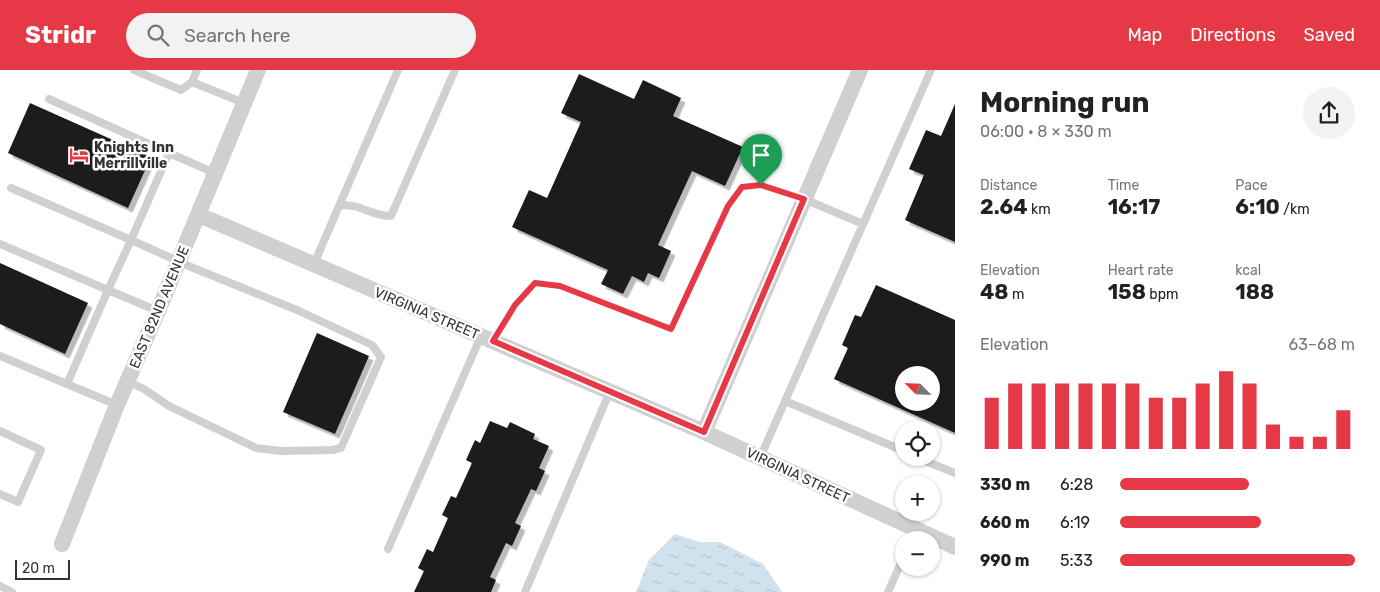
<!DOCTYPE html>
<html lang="en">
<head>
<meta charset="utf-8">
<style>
	:root { --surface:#fff; --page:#f2f2f2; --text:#222; --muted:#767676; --accent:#e63946 }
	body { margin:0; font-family:Rubik,sans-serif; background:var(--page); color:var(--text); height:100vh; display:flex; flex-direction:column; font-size:19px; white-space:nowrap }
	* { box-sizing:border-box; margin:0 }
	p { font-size:16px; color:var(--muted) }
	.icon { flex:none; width:28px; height:28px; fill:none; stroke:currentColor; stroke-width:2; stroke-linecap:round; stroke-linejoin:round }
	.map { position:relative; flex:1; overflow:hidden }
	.panel { display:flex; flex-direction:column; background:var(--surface); width:425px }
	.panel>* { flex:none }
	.needle { width:32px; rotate:294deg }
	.buttons { position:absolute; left:895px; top:296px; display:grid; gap:10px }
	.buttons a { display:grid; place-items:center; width:45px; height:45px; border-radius:50%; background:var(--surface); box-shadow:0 1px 4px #0004; font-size:25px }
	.scale { position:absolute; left:15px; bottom:12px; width:55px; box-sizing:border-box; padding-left:5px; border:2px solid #333; border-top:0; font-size:14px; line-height:18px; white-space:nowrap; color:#333; -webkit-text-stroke:4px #fff; paint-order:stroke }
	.pin { position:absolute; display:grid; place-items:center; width:42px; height:42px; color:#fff; margin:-51px -21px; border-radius:50% 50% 50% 0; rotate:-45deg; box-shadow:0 0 5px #0007 }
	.pin .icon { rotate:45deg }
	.round { display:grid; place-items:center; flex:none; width:52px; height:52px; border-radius:26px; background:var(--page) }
	.headline { display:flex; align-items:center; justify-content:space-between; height:85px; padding:0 25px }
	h1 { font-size:28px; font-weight:700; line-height:38px }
	.figures { display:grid; grid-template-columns:repeat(3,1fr); gap:8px; height:85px; padding:5px 25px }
	.figures div { display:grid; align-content:center }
	.figures b { font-size:21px; font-weight:700 }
	.figures small { font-size:14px; font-weight:400 }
	.figures p { font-size:14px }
	.chart { height:140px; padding:10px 25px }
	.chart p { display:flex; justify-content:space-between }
	.chart svg { width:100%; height:90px; margin-top:5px; stroke:var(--accent); stroke-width:6 }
	ul { padding:0 25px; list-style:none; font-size:16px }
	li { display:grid; grid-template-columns:80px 60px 1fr; align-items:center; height:38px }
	li i { height:12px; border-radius:6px; background:var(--accent) }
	header { display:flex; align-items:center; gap:30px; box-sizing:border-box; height:70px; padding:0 25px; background:var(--accent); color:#fff }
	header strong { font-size:24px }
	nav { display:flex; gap:28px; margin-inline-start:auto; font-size:18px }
	.search { width:350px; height:45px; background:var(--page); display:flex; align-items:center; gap:12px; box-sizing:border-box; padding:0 18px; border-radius:28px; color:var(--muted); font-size:19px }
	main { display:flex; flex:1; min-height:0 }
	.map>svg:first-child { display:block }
	.water { fill:url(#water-ripples) }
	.building { fill:#1a1a1a; fill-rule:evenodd; filter:url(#shadow) }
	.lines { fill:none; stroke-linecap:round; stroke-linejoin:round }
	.lane { stroke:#d0d0d0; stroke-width:8 }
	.street { stroke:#d0d0d0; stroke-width:16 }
	.route-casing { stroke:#fff; stroke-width:10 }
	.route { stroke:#e63946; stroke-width:6 }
	.labels { text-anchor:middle; stroke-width:5; stroke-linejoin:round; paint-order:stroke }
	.poi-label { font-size:14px; font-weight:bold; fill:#333; stroke:#fff; text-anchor:start }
	.street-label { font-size:14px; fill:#333; stroke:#fff }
</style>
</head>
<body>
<header>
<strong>Stridr</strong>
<div class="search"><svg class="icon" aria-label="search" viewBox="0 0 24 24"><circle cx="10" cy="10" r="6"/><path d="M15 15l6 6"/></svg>Search here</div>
<nav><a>Map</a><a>Directions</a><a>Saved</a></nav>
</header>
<main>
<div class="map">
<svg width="955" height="522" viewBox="0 0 955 522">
	<defs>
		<pattern id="water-ripples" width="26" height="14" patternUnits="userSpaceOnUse" patternTransform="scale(1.25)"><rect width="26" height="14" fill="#cfe2ee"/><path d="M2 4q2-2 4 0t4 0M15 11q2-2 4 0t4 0" fill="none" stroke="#b2c2cd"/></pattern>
		<filter id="shadow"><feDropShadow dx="4.5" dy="4.5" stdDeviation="0" flood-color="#0004"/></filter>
	</defs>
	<rect width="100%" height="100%" fill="#fff"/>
	<!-- water -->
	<path class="water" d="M 675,464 L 700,472 L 720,472 L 763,494 L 782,522 L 636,522 L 649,490 Z"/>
	<!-- building -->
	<path class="building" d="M 579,4 L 634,29 L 643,10 L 681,28 L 673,46 L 743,77 L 725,116 L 692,101 L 658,175 L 671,181 L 659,208 L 648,203 L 644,212 L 632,206 L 623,224 L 601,214 L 608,200 L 512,157 L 529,120 L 547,128 L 581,52 L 561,43 Z
		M 30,33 L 151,87 L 128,138 L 8,83 Z
		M 955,34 L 955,172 L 905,150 L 924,105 L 909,99 L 926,60 L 941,66 Z
		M 0,193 L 88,233 L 65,284 L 0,254 Z
		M 876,215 L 955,250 L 955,363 L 834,309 L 848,278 L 842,275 L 855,245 L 861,247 ZM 904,305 L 931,305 L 931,332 L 904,332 Z
		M 317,263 L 369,286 L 335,364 L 283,342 Z
		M 490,351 L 507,358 L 510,352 L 535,364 L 533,369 L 549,376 L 539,398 L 545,401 L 536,421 L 531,419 L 515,453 L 521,456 L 512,476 L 506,473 L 490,507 L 496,510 L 491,522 L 414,522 L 424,501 L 418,498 L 427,479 L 433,482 L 448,448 L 442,445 L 451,426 L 456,428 L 472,393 L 466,390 L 475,370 L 480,373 Z"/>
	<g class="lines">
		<!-- lane -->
		<path class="lane" d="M 134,0 L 181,20 L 192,12 L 197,0
			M 192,12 L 244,33
			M 49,29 L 169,83
			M 339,136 L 398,0
			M 0,174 L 108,220 L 131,170 L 11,118
			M 314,194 L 339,136 C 358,132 371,146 391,146 L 455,0
			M 493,271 L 515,235 L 535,213 L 561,216 L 671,259 L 728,136 L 742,117 L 761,115 L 804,129 L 863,154
			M 0,286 L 67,314
			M 127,311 L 144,319 L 169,336 L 256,378 L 281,381 L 332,380 L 341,378 L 381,287 L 372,275 L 297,240 L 191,197 L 131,170 L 169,83 L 215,103
			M 785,331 L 904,381
			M 117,335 L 67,314 L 108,220 L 158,241
			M 0,361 L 41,380 L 18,432 L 0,424
			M 760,388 L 931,0
			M 918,388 L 955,403
			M 388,479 L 481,266
			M 0,516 L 12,522
			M 525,522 L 610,321
			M 888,522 L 904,486"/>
		<!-- street -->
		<path class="street" d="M 199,145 L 704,362 L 955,477
			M 704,362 L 860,0
			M 62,474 L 117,335 L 158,241 L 258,0"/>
	</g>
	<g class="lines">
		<!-- route casing -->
		<g class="route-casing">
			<path id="route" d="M 761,115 L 804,129 L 704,362 L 493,271 L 515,235 L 535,213 L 560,216 L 671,259 L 728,136 L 742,117 Z"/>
		</g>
		<!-- route -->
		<use href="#route" class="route"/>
	</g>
	<!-- icons -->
	<defs>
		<g id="hotel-bare" transform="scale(1.5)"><path d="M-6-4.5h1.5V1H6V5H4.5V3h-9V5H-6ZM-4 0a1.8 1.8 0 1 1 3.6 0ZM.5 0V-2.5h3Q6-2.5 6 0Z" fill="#e63946" stroke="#fff" stroke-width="2.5" paint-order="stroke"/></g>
	</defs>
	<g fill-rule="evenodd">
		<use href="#hotel-bare" x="79" y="85"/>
	</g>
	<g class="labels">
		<!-- poi labels -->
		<g class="poi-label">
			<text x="94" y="82">Knights Inn<tspan x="94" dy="16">Merrillville</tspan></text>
		</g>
		<!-- street labels -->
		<g class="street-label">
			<text transform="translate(159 237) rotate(-67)" y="5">EAST 82ND AVENUE</text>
			<text transform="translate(427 243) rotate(23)" y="5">VIRGINIA STREET</text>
			<text transform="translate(798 405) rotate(25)" y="5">VIRGINIA STREET</text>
		</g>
	</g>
</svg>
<div class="buttons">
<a><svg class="needle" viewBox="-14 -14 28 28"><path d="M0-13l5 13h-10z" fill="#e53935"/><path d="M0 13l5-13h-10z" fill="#767676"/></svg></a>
<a><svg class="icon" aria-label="locate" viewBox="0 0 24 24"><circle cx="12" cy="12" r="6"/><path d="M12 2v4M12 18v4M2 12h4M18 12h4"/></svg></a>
<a>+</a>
<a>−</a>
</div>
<div class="scale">20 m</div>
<div class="pin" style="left:761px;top:115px;background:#1e9e55"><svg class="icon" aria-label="arrive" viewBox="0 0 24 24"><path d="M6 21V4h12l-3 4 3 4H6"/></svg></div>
</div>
<section class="panel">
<div class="headline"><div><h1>Morning run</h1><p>06:00 · 8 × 330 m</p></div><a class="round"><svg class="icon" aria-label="share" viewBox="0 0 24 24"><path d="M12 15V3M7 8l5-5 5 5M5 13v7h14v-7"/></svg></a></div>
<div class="figures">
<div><p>Distance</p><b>2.64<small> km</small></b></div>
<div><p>Time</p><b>16:17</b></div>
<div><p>Pace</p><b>6:10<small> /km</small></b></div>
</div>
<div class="figures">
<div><p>Elevation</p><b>48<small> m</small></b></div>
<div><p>Heart rate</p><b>158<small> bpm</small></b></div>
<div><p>kcal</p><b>188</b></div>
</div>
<div class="chart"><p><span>Elevation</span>63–68 m</p>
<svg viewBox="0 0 160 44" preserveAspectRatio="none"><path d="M5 44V19M15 44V12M25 44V12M35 44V12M45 44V12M55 44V12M65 44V12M75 44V19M85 44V19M95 44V12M105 44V6M115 44V12M125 44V32M135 44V38M145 44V38M155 44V25"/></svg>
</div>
<ul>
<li><b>330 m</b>6:28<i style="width:55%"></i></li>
<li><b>660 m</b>6:19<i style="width:60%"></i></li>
<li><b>990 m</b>5:33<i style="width:100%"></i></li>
</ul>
</section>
</main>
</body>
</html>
